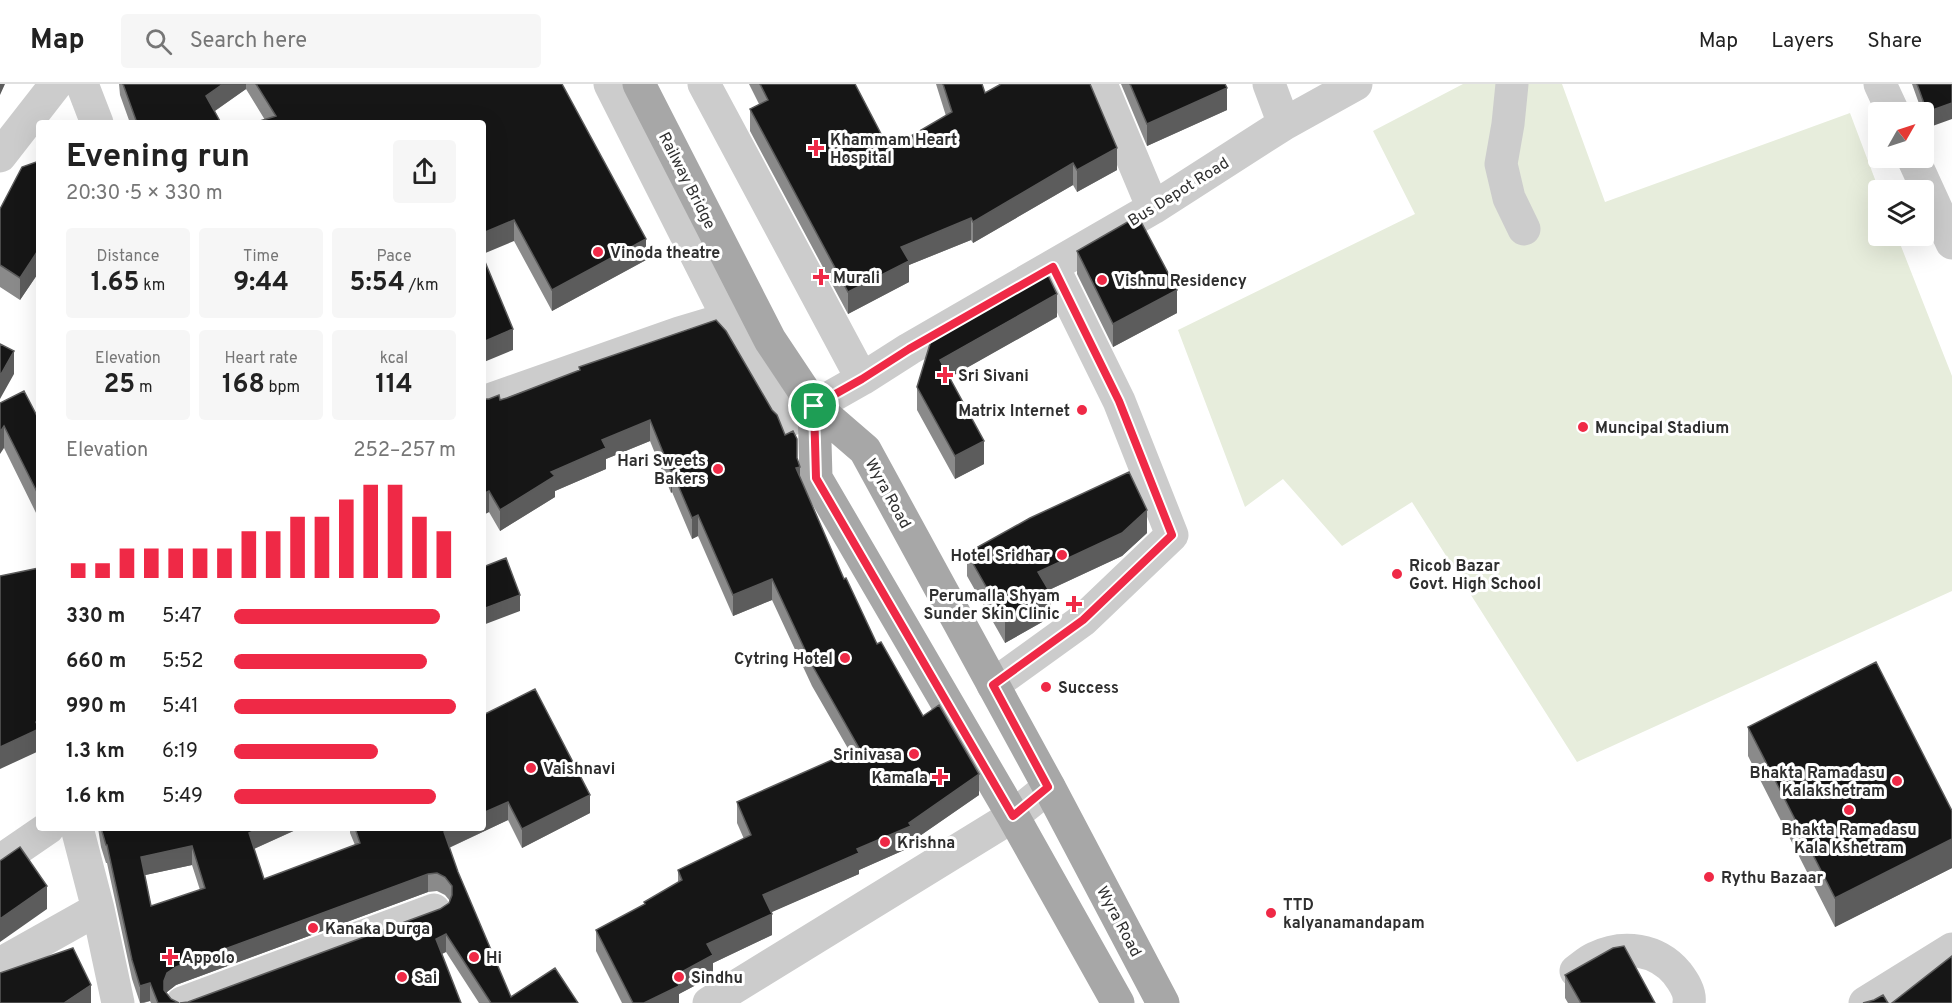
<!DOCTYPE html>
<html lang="en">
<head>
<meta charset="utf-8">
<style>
	:root { --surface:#fff; --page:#f6f6f6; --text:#222; --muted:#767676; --line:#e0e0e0; --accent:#ef2946 }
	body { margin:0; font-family:Overpass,sans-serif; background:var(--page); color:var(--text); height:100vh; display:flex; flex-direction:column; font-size:22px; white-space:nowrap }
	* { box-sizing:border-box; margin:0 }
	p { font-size:20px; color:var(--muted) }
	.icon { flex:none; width:33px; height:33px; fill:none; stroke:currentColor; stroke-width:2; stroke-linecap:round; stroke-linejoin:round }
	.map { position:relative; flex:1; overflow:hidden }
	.panel { position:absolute; left:36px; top:36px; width:450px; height:711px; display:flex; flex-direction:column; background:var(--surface); border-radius:6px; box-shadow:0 6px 24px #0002 }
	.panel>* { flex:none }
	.needle { width:39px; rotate:51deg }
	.fabs { position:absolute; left:1868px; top:18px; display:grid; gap:12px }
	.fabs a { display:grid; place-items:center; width:66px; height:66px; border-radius:6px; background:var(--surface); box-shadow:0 6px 24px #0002; font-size:30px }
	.pin { position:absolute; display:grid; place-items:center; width:51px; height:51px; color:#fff; margin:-26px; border:3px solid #fff; border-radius:50%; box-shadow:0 2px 6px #0007 }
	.round { display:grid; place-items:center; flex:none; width:63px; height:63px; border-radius:6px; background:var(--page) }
	.head { display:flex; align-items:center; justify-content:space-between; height:102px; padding:0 30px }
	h1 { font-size:33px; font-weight:700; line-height:45px }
	.metrics { display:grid; grid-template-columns:repeat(3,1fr); gap:9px; height:102px; padding:6px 30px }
	.metrics div { display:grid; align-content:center; border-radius:6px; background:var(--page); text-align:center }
	.metrics b { font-size:26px; font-weight:700 }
	.metrics small { font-size:16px; font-weight:400 }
	.metrics p { font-size:16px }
	.chart { height:168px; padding:12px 30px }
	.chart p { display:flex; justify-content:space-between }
	.chart svg { width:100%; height:108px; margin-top:6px; stroke:var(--accent); stroke-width:6 }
	ul { padding:0 30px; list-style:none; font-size:20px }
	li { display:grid; grid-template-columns:96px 72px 1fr; align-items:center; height:45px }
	li i { height:15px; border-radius:8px; background:var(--accent) }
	header { display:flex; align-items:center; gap:36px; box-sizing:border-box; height:84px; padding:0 30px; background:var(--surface); border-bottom:2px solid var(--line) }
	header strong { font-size:28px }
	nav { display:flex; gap:33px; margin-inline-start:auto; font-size:21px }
	.search { width:420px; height:54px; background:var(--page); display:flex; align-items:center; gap:15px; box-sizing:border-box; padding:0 21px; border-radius:6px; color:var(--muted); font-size:22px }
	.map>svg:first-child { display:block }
	.green { fill:#e7eddc }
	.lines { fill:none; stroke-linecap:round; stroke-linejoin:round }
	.minor { stroke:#ccc; stroke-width:33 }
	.major { stroke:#a7a7a7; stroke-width:33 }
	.wall { fill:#8a8a8a; fill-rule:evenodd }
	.shaded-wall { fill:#5c5c5c }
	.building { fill:#161616; stroke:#5c5c5c; stroke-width:1.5; fill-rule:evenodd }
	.route-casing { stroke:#fff; stroke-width:12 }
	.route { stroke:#ef2946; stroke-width:8 }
	.poi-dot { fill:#ef2946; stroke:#fff; stroke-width:2 }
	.labels { text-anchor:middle; stroke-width:6; stroke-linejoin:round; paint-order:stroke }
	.poi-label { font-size:16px; font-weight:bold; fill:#2f2f2f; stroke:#fff; text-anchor:start }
	.street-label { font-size:16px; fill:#2f2f2f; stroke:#fff }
</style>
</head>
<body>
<header>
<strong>Map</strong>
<div class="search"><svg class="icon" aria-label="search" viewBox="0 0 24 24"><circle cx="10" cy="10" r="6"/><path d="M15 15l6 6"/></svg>Search here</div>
<nav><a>Map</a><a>Layers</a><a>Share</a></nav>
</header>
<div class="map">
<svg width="1952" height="919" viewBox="0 0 1952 919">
	<rect width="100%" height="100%" fill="#fff"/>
	<!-- green -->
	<path class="green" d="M 1463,0 L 1562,0 L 1605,118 L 1850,29 L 1879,106 L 1878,152 L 1897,152 L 1952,292 L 1952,507 L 1577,678 L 1412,418 L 1342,462 L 1283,395 L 1245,423 L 1178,246 L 1415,130 L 1373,47 Z"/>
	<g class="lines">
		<!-- minor -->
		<path class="minor" d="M 82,0 L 97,39
			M 610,0 L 728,234 L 788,337 L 862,295 L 909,265 L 1153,124 L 1284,40 L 1356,0
			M 704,0 L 862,295
			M 1101,0 L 1153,124
			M 1269,0 L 1284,40
			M 1512,0 L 1508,40 L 1501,80 L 1509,114 L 1524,145
			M 1880,0 L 1893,28
			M 0,72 L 56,0
			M 1913,74 L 1952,159
			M 483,318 L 679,249 L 726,235
			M 993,601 L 1083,536 L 1172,451 L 1119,317 L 1053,183
			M 77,744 L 98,825 L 118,919
			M 0,777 L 48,744
			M 0,880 L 98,825
			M 1576,887 C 1582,883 1588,877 1595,874 C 1623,860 1657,865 1677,889 C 1683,897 1691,908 1689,919
			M 182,919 L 434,826
			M 709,919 L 1013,732 L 1049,703
			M 1865,919 L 1952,865"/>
		<!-- major -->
		<path class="major" d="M 639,0 L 770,256 L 814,322 L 865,366 L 1049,703 L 1163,919
			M 814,322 L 816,394 L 1013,732 L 1118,919"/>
	</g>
	<!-- wall -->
	<path class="wall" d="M 119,0 L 562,0 L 646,176 L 552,227 L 514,157 L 265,36 L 246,5 L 215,27 L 221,39 L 130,39 L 120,11 Z
		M 749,0 L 855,0 L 889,65 L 946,32 L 936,0 L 982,0 L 985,9 L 1117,86 L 1077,108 L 1073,101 L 973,159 L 971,156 L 909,181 L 909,198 L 848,230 L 750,47 L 750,25 L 759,20 Z
		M 1121,0 L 1225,0 L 1227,26 L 1147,62 Z
		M 1912,0 L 1952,0 L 1927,44 L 1923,32 L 1923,28 L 1922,28 Z
		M 39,77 L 39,188 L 20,216 L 0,203 L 0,125 Z
		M 1077,167 L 1177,229 L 1113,263 L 1077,190 Z
		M 1057,233 L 950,293 L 984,380 L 955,395 L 917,326 L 917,303 Z
		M 579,283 L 785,351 L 797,374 L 800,393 L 844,495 L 877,560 L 923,632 L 979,711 L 911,758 L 911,763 L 859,786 L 859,790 L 771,828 L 772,851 L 713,879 L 713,892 L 679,910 L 679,919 L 622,919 L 596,867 L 596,846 L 644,821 L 644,818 L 678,799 L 678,786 L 744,755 L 737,739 L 737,718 L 850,668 L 812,602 L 772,516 L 733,532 L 698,452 L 692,455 L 672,408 L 671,409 L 650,357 L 606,375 L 606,385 L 555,407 L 555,413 L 500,447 L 489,428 L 483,431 L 483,315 L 500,316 L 579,287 Z
		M 0,319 L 37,332 L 39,331 L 39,435 L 4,364 Z
		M 1147,449 L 1122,472 L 1049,506 L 1051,533 L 1005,559 L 967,492 L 967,469 Z
		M 483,631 L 590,729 L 522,764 L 508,736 L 449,764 L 458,788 L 511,913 L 578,919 L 479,919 L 446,868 L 188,918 L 440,825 L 449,819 L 450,817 L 445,811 L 437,807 L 428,808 L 176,901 L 167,908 L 166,909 L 171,915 L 179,919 L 151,919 L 150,917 L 144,919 L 140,919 L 132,895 L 107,779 L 106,779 L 101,763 L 98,744 L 300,744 L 254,765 L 264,795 L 355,761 L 350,749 L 350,744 L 483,744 ZM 192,781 L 200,806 L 151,822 L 145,791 Z
		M 1748,643 L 1952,727 L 1952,784 L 1835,843 L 1748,672 Z
		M 1565,891 L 1655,919 L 1568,919 L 1565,914 Z"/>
	<!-- shaded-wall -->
	<path class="shaded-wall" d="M 0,0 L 5,0 L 0,11 Z
		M 223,0 L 246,0 L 246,5 L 206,33 L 206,12 Z
		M 1227,4 L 1227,26 L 1147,62 L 1147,40 Z
		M 1952,19 L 1952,35 L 1927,44 L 1927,28 Z
		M 1117,64 L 1117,86 L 1077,108 L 1077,86 Z
		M 1073,79 L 1073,101 L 973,159 L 973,138 Z
		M 971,134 L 971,156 L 909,181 L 909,198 L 848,230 L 848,208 L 901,163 Z
		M 514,136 L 514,157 L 483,170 L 483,149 Z
		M 646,155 L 646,176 L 552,227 L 552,206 Z
		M 39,165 L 39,188 L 20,216 L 20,194 Z
		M 1177,206 L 1177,229 L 1113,263 L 1113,240 Z
		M 1057,210 L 1057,233 L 940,299 L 940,276 Z
		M 513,245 L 513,266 L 484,278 L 484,298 L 483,298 L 483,258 Z
		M 14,267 L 14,290 L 0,315 L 0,292 Z
		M 650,336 L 650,357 L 606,375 L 606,385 L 555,407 L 555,413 L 500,447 L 500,426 L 551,388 L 602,356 Z
		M 4,342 L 4,364 L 0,370 L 0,348 Z
		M 984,357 L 984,380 L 955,395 L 955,372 Z
		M 800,383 L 800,404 L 796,384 Z
		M 672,387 L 672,408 L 671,409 L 671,388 Z
		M 489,407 L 489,428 L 483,431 L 483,410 Z
		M 1147,426 L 1147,449 L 1122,472 L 1038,511 L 1038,488 Z
		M 698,431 L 698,452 L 692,455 L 692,434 Z
		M 772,495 L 772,516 L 733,532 L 733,511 Z
		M 1051,510 L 1051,533 L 1005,559 L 1005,536 Z
		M 520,511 L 520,527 L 483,541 L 483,525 Z
		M 39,636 L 39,667 L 0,685 L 0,663 Z
		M 979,690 L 979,711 L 911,758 L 911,763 L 859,786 L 859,790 L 763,832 L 763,811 L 857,765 L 909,739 Z
		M 590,711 L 590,729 L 522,764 L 522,745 Z
		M 508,718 L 508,736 L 444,766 L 444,748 L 452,744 L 483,744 L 483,729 Z
		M 260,744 L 300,744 L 249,767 L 249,749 Z
		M 1952,755 L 1952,784 L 1835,843 L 1835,814 Z
		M 192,762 L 192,781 L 141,792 L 141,773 Z
		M 428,790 L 428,808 L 176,901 L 167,908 L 164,915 L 164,897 L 167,889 L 176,883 Z
		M 47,802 L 47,825 L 0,858 L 0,835 Z
		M 772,830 L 772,851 L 713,879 L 713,892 L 679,910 L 679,919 L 644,919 L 674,892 L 707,860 Z
		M 446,850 L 446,868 L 436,873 L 436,855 Z
		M 150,899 L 150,917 L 140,919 L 140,902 Z
		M 91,901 L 91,919 L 64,919 Z"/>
	<!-- building -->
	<path class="building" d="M 123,0 L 223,0 L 206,12 L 221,39 L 137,39 Z
		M 256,0 L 562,0 L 646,155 L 552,206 L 514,136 L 483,149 L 483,39 L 253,39 L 276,32 Z
		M 760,0 L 855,0 L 889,65 L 952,28 L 943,0 L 982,0 L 985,9 L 1001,0 L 1090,0 L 1117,64 L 1077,86 L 1073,79 L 973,138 L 971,134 L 901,163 L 909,177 L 848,208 L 750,25 L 768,16 Z
		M 1130,0 L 1225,0 L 1227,4 L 1147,40 Z
		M 1917,0 L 1952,0 L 1952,19 L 1927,28 Z
		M 39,77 L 39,165 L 20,194 L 0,181 L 0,125 L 22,83 Z
		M 1138,132 L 1177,206 L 1113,240 L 1077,167 Z
		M 483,173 L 513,245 L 483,258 Z
		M 1045,185 L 1057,210 L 940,276 L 984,357 L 955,372 L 917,303 L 933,250 Z
		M 716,236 L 726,247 L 772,326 L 777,331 L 785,351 L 793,347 L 797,355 L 797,374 L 800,383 L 796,384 L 844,495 L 846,494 L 877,560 L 881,558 L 923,632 L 939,621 L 979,690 L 909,739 L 911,742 L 857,765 L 859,769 L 763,811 L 772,830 L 707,860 L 713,871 L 674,892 L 679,902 L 644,919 L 633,919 L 596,846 L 645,820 L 644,818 L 682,796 L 678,786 L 751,751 L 737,718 L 859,664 L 812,581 L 772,495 L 733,511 L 698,431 L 692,434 L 672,387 L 671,388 L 650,336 L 602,356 L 606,364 L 551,388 L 555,392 L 500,426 L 489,407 L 483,410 L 483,315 L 489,315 L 499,311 L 500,316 L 507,314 L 580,286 L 579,283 Z
		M 0,260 L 14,267 L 0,292 Z
		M 24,307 L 37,332 L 39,331 L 39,412 L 4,342 L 0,348 L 0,319 Z
		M 1129,388 L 1147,426 L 1122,449 L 1038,488 L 1051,510 L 1005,536 L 967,469 L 1030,434 Z
		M 506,474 L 520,511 L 483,525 L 483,483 Z
		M 39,484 L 39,636 L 36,638 L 39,645 L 0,663 L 0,492 Z
		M 1876,578 L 1952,727 L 1952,755 L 1835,814 L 1748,643 Z
		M 535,605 L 590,711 L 522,745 L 508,718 L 483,729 L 483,631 Z
		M 101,744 L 260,744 L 249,749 L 264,795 L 360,759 L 355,744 L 452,744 L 444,748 L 458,788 L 511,913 L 555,884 L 578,919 L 491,919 L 446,850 L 436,855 L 461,919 L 180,919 L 188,918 L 440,825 L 449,819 L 452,811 L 452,802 L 445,793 L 437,789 L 428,790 L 176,883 L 167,889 L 164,897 L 164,906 L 171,915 L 179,919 L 158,919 L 150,899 L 140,902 L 132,876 L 107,761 L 106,761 ZM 192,762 L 205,804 L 151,822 L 141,773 Z
		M 20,763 L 47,802 L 0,835 L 0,777 Z
		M 1624,862 L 1655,919 L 1581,919 L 1565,891 L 1613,864 Z
		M 73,864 L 91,901 L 64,919 L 0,919 L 0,889 Z
		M 1952,872 L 1952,919 L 1892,919 Z
		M 1883,911 L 1888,919 L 1863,919 L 1874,916 Z"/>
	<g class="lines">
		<!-- route casing -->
		<g class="route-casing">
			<path id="route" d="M 1053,183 L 1119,317 L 1172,451 L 1083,536 L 993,601 L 1048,703 L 1013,732 L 816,394 L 814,322 L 862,295 L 909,265 Z"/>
		</g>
		<!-- route -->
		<use href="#route" class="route"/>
	</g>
	<!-- markers -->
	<g class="poi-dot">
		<path d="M813 55h6v6h6v6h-6v6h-6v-6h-6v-6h6z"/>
		<circle cx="598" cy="168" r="6"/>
		<path d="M818 184h6v6h6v6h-6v6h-6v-6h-6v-6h6z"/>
		<circle cx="1102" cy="196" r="6"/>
		<path d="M942 282h6v6h6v6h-6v6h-6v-6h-6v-6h6z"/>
		<circle cx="1082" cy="326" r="6"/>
		<circle cx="1583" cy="343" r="6"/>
		<circle cx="718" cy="385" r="6"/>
		<circle cx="1062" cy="471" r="6"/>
		<circle cx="1397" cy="490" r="6"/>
		<path d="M1071 511h6v6h6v6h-6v6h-6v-6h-6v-6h6z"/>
		<circle cx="845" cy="574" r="6"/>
		<circle cx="1046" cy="603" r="6"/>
		<circle cx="914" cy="670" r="6"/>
		<circle cx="531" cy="684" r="6"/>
		<path d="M937 684h6v6h6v6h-6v6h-6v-6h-6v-6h6z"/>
		<circle cx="1897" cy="697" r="6"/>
		<circle cx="1849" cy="726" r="6"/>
		<circle cx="885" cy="758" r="6"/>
		<circle cx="1709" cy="793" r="6"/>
		<circle cx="1271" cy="829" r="6"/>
		<circle cx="313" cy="844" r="6"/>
		<path d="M167 864h6v6h6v6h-6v6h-6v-6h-6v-6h6z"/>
		<circle cx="474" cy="873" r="6"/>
		<circle cx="402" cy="893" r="6"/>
		<circle cx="679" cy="893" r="6"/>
	</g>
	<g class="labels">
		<!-- poi labels -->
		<g class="poi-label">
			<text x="830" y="61">Khammam Heart<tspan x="830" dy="18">Hospital</tspan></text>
			<text x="610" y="174">Vinoda theatre</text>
			<text x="833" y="199">Murali</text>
			<text x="1114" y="202">Vishnu Residency</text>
			<text x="958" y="297">Sri Sivani</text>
			<text x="1070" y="332" text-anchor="end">Matrix Internet</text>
			<text x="1595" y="349">Muncipal Stadium</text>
			<text x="706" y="382" text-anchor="end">Hari Sweets<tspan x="706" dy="18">Bakers</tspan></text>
			<text x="1050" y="477" text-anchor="end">Hotel Sridhar</text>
			<text x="1409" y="487">Ricob Bazar<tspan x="1409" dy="18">Govt. High School</tspan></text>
			<text x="1060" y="517" text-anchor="end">Perumalla Shyam<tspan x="1060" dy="18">Sunder Skin Clinic</tspan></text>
			<text x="833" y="580" text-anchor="end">Cytring Hotel</text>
			<text x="1058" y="609">Success</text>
			<text x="902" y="676" text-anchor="end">Srinivasa</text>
			<text x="543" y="690">Vaishnavi</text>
			<text x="1885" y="694" text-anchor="end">Bhakta Ramadasu<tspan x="1885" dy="18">Kalakshetram</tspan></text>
			<text x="928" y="699" text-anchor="end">Kamala</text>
			<text x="1849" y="751" text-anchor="middle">Bhakta Ramadasu<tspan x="1849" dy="18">Kala Kshetram</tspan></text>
			<text x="897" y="764">Krishna</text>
			<text x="1721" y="799">Rythu Bazaar</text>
			<text x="1283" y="826">TTD<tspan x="1283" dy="18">kalyanamandapam</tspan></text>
			<text x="325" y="850">Kanaka Durga</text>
			<text x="182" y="879">Appolo</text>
			<text x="486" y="879">Hi</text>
			<text x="414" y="899">Sai</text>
			<text x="691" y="899">Sindhu</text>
		</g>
		<!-- street labels -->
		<g class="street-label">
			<text transform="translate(688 96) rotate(63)" y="6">Railway Bridge</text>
			<text transform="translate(1178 107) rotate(-32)" y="6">Bus Depot Road</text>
			<text transform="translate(889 409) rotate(61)" y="6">Wyra Road</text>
			<text transform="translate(1120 837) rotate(62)" y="6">Wyra Road</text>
		</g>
	</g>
</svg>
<div class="fabs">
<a><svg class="needle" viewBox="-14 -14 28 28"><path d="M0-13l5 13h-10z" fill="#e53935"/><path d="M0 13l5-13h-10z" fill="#767676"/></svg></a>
<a><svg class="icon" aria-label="layers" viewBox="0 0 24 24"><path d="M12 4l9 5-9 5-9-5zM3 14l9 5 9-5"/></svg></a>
</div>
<div class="pin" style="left:814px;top:322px;background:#1e9e55"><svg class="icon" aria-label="arrive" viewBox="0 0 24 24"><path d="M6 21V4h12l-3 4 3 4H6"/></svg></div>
<section class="panel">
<div class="head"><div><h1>Evening run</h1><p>20:30 · 5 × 330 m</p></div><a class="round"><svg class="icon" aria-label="share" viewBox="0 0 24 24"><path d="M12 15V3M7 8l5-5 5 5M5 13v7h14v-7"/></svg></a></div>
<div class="metrics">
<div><p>Distance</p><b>1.65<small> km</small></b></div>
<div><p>Time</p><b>9:44</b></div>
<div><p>Pace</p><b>5:54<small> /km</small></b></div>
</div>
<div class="metrics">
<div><p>Elevation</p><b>25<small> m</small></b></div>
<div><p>Heart rate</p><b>168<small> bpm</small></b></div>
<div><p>kcal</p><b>114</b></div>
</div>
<div class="chart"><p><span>Elevation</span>252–257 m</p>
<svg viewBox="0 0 160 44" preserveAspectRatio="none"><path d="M5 44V38M15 44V38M25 44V32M35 44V32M45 44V32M55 44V32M65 44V32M75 44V25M85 44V25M95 44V19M105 44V19M115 44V12M125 44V6M135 44V6M145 44V19M155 44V25"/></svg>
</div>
<ul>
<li><b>330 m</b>5:47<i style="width:93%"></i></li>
<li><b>660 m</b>5:52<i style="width:87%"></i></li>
<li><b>990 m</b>5:41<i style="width:100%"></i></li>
<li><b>1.3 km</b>6:19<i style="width:65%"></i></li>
<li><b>1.6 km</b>5:49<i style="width:91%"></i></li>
</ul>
</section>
</div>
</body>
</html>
